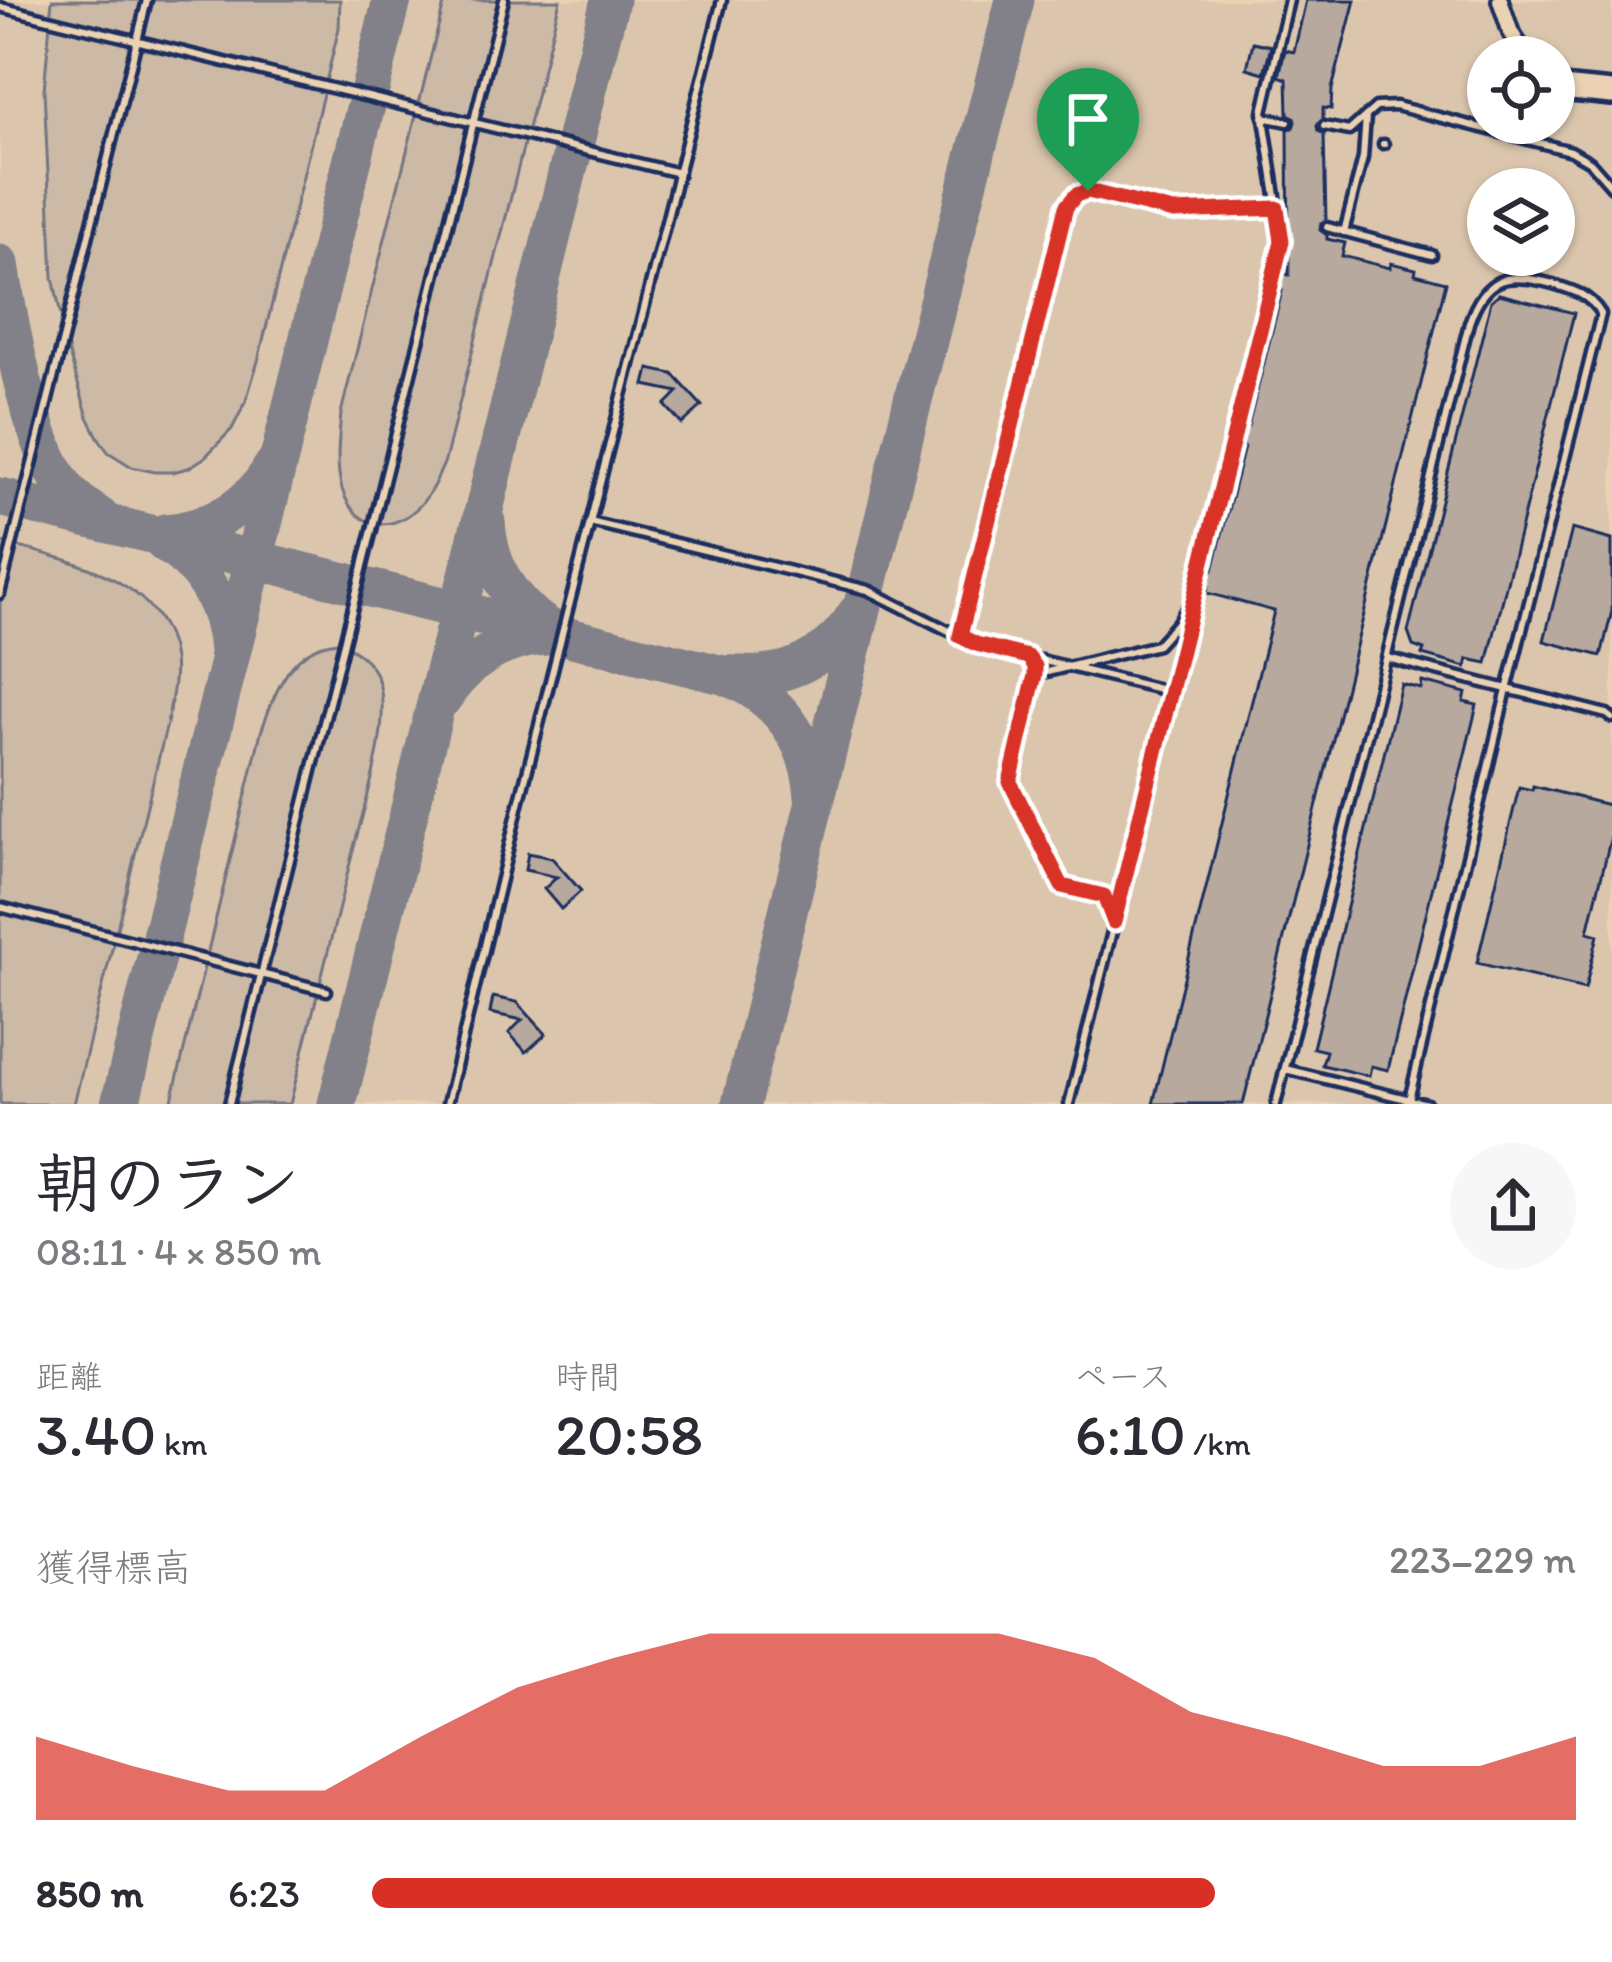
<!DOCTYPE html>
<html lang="ja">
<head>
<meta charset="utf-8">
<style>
	:root { --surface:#fff; --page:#f7f7f7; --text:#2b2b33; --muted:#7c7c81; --accent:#d93025 }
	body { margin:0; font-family:Itim,"Klee One",sans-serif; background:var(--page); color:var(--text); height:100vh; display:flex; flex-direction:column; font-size:45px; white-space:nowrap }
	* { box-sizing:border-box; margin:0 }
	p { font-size:39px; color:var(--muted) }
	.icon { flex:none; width:66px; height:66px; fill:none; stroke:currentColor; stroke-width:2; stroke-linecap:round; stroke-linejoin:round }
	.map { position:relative; height:1104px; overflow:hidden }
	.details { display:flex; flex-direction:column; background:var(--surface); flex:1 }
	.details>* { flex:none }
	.buttons { position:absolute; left:1467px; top:36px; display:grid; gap:24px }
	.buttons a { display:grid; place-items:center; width:108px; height:108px; border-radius:50%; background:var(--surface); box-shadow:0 3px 9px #0004; font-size:60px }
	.pin { position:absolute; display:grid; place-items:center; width:102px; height:102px; color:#fff; margin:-123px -51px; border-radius:50% 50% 50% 0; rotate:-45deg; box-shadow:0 0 12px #0007 }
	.pin .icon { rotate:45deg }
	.round { display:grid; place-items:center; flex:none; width:126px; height:126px; border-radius:63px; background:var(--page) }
	.overview { display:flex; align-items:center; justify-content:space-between; height:204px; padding:0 36px }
	h1 { font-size:66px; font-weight:600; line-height:90px }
	.figures { display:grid; grid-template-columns:repeat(3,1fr); gap:18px; height:204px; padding:12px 36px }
	.figures div { display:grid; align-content:center }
	.figures b { font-size:60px; font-weight:600 }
	.figures small { font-size:33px; font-weight:400 }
	.figures p { font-size:33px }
	.chart { height:336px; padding:24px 36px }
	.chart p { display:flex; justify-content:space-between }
	.chart svg { width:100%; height:216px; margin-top:12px; fill:var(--accent); opacity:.7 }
	ul { padding:0 36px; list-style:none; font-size:39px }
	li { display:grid; grid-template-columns:192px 144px 1fr; align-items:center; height:90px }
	li i { height:30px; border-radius:15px; background:var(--accent) }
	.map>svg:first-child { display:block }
	.built { fill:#dbc6ad; fill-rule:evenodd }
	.green { fill:#ccbaa7; stroke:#747482; stroke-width:3 }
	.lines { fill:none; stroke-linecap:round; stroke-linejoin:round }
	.taxiway { stroke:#828088; stroke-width:39 }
	.building { fill:#b7a99e; stroke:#1b2f5e; stroke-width:3 }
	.service-casing { stroke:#1b2f5e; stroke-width:15 }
	.tertiary-casing { stroke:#1b2f5e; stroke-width:22 }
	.motorway-casing { stroke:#1b2f5e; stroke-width:30 }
	.service { stroke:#ead2b3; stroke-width:6 }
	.tertiary { stroke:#ead2b3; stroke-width:14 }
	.motorway { stroke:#ead2b3; stroke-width:21 }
	.route-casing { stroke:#fff; stroke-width:24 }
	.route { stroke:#d93025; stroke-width:15 }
</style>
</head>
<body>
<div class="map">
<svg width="1612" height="1104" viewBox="0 0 1612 1104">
	<rect width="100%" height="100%" fill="#ead2b3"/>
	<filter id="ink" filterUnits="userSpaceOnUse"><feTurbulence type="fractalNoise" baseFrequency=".00833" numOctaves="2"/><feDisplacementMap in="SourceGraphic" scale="24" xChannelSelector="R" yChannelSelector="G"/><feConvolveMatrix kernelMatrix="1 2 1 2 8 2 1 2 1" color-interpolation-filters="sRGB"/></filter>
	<g filter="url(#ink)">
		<!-- built -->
		<path class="built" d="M 0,0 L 1612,0 L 1612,1104 L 0,1104 ZM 1488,57 L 1554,57 L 1554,123 L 1488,123 ZM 1488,189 L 1554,189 L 1554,255 L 1488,255 Z"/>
		<!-- green -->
		<path class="green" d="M 52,0 L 340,0 L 339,28 L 258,361 L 246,401 L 232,429 L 204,458 L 188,468 L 173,472 L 155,472 L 132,467 L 108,452 L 98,437 L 88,417 L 69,354 L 53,277 L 44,90 Z
			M 445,0 L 560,0 L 445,461 C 440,472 435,485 428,495 C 404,532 357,537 342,489 C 335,465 339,437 341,413 Z
			M 0,542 C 67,560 162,576 174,659 C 177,680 170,704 167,724 L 74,1104 L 0,1104 Z
			M 337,642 C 357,649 375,664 380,686 C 390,731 364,806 353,851 C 332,935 311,1020 290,1104 L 171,1104 L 261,732 C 275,693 289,647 337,642 Z"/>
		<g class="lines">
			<!-- taxiway -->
			<path class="taxiway" d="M 0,264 C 8,322 30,441 64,486 C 73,499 86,508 99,516
				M 0,497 L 723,675 C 777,695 810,739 814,796
				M 486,522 C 489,569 512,606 553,630
				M 165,533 C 211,529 250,507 273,466
				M 163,542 C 203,566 225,605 228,651
				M 723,675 C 736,674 749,676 762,675 C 802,671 837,647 857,613
				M 442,699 C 466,662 501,639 546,636
				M 120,1104 L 392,0
				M 337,1104 L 610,0
				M 741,1104 L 915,392 L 1015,0"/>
		</g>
		<!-- building -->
		<path class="building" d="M 1306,0 L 1355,0 L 1332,89 L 1331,109 L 1323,108 L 1323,119 L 1317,126 L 1318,131 L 1324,134 L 1326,220 L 1321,223 L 1320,230 L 1327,235 L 1327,239 L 1345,243 L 1342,256 L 1390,268 L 1391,263 L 1416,269 L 1415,274 L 1446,282 L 1243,1104 L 1153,1104 L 1274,611 L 1207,593 L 1208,587 L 1206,586 L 1210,569 L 1213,570 L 1244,447 L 1241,446 L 1245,427 L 1248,427 L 1282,291 L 1279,291 L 1284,274 L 1289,275 L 1288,129 L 1293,128 L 1295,122 L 1294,117 L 1288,114 L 1287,79 L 1279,76 L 1285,50 L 1294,52 Z
			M 1253,42 L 1271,46 L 1264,73 L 1247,68 Z
			M 1499,294 L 1574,313 L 1487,663 L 1468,659 L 1466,667 L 1422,655 L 1424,650 L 1413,646 L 1408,632 L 1491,301 Z
			M 649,369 L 673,374 L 702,406 L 682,424 L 665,405 L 678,392 L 645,385 Z
			M 1572,529 L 1612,540 L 1612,611 L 1601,656 L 1544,641 Z
			M 1422,682 L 1466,693 L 1464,702 L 1477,705 L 1388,1070 L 1371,1066 L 1369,1076 L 1322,1065 L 1326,1051 L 1313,1048 L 1401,684 L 1421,689 Z
			M 1533,786 L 1612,806 L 1612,832 L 1588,932 L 1598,935 L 1585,989 L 1477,963 L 1519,787 L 1532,790 Z
			M 528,853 L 552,858 L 581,891 L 561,909 L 544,889 L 557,877 L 525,870 Z
			M 493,997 L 517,1002 L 546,1034 L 526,1052 L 509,1033 L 522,1020 L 490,1013 Z"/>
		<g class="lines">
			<!-- service casing -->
			<g class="service-casing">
				<path id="service" d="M 0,7 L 679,173
					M 1263,117 L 1288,122
					M 1324,126 L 1349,131 L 1376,107 L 1396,106 L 1571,151 L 1590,162 L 1612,187
					M 1383,144 L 1384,144
					M 1327,227 L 1432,255
					M 1344,232 L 1363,158 L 1366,116
					M 590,522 L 868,590 L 975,644 L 1172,692
					M 0,594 L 147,0
					M 960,636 L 1066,207 C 1072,197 1077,192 1088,191 L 1174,212 L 1277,209
					M 1388,658 C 1460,678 1533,695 1607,714 L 1612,718
					M 1030,659 L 1035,666 L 1035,675 L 1010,782 L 1062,886 L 1104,896 L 1113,919
					M 1035,675 L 1157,645 L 1177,623 L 1191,601
					M 0,907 L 327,991
					M 1285,1069 L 1427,1104
					M 229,1104 L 504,0
					M 447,1104 L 520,800 L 722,0
					M 1069,1104 L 1279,261 L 1281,228 L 1263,112 L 1289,0
					M 1276,1104 L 1469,323 C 1485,275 1508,272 1553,284 C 1573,290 1590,295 1601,314 L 1500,718 L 1408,1104"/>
			</g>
			<!-- tertiary casing -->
			<g class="tertiary-casing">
				<path id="tertiary" d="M 1500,0 L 1511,33 L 1527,57"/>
			</g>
			<!-- motorway casing -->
			<g class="motorway-casing">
				<path id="motorway" d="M 1561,88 L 1612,93"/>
			</g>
			<!-- service -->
			<use href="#service" class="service"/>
			<!-- tertiary -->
			<use href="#tertiary" class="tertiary"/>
			<!-- motorway -->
			<use href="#motorway" class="motorway"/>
		</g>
	</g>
	<g class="lines" filter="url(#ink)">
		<!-- route casing -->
		<g class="route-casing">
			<path id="route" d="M 1088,191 L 1174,212 L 1277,208 L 1282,241 L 1114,922 L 1104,896 L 1062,886 L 1010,782 L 1035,675 L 1035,666 L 1028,657 L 976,644 L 960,636 L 1066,207 L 1076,195 Z"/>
		</g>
		<!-- route -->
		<use href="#route" class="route"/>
	</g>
</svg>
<div class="buttons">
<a><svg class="icon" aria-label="locate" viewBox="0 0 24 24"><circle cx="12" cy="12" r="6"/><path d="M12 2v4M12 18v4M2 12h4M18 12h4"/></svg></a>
<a><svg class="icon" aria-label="layers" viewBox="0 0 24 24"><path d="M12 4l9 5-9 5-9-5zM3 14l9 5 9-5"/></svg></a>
</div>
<div class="pin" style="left:1088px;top:191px;background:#1e9e55"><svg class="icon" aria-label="arrive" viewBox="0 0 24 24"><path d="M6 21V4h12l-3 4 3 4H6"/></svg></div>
</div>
<section class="details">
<div class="overview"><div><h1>朝のラン</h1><p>08:11 · 4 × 850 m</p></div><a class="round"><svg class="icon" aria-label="share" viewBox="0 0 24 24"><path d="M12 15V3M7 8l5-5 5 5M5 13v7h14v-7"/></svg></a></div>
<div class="figures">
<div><p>距離</p><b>3.40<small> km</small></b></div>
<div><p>時間</p><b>20:58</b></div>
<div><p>ペース</p><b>6:10<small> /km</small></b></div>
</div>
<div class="chart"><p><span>獲得標高</span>223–229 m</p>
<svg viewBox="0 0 160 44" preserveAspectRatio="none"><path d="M0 44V27L10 33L20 38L30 38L40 27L50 17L60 11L70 6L80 6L90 6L100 6L110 11L120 22L130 27L140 33L150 33L160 27V44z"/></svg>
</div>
<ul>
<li><b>850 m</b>6:23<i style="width:70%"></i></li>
</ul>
</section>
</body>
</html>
